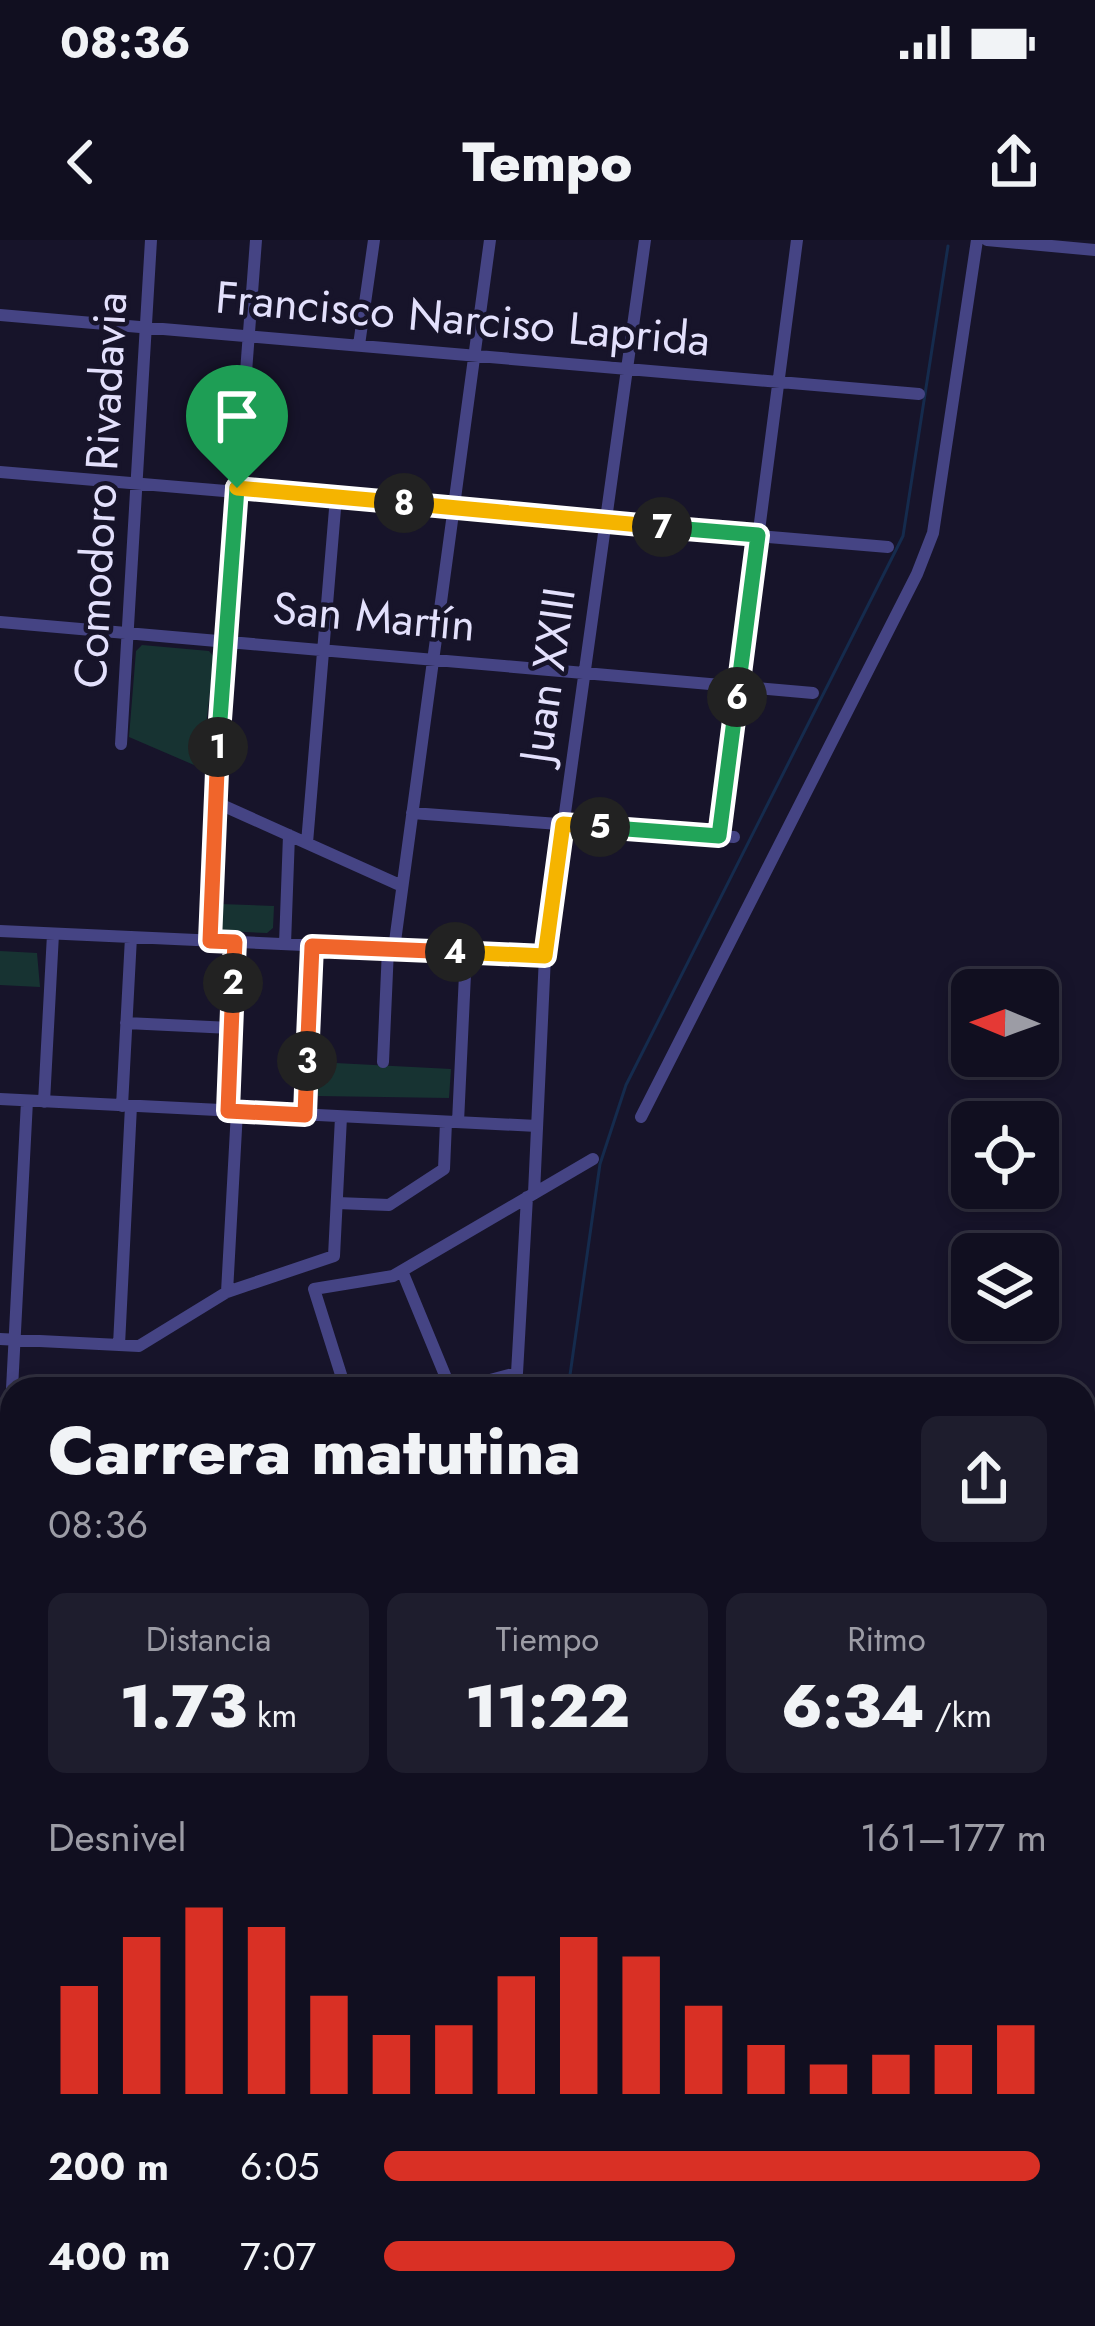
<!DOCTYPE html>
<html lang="es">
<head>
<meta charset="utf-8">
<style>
	:root { --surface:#110f20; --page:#1e1d2d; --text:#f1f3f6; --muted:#9c9ca5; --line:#302f3e; --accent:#d93025 }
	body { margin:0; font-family:Jost,sans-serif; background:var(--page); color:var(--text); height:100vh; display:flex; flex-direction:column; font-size:45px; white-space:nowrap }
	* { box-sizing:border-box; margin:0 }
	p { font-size:39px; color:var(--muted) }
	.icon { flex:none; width:66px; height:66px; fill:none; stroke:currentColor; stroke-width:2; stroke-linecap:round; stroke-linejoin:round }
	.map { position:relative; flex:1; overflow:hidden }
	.side { position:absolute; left:0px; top:1137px; width:1095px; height:951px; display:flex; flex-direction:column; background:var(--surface); border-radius:36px 36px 0 0; box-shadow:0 6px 18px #0003,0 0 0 3px var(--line) }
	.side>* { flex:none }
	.needle { width:78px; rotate:271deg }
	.tools { position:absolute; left:951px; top:729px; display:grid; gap:24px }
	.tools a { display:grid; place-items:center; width:108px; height:108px; border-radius:18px; background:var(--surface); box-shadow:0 6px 18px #0003,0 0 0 3px var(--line); font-size:60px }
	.pin { position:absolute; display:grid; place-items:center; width:102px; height:102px; color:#fff; margin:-123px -51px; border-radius:50% 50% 50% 0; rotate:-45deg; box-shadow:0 0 12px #0007 }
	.pin .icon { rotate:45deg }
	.km { position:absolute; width:60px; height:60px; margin:-30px; border-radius:50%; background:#222; color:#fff; font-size:33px; line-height:60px; text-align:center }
	.round { display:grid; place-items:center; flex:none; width:126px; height:126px; border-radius:18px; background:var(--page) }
	.headline { display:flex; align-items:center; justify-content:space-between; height:204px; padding:0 48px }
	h1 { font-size:66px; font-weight:800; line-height:90px }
	.stats { display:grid; grid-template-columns:repeat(3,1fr); gap:18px; height:204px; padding:12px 48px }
	.stats div { display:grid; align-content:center; border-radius:18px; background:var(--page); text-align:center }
	.stats b { font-size:60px; font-weight:800 }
	.stats small { font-size:33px; font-weight:400 }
	.stats p { font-size:33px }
	.chart { height:336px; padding:24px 48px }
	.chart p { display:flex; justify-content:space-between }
	.chart svg { width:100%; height:216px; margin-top:12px; stroke:var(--accent); stroke-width:6 }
	ul { padding:0 48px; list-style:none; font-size:39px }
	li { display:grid; grid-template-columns:192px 144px 1fr; align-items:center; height:90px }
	li i { height:30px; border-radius:15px; background:var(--accent) }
	.status { display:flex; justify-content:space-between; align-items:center; height:84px; padding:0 60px; background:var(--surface); direction:ltr }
	.status svg { height:33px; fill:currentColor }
	header { display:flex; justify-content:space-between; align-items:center; height:156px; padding:0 48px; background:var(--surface); font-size:54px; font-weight:800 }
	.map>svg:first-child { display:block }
	.green { fill:#173332 }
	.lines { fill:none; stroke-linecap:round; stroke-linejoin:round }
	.stream { stroke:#152b4d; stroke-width:3 }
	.minor { stroke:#454484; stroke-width:12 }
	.split-1-casing { stroke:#fff; stroke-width:24 }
	.split-2-casing { stroke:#fff; stroke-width:24 }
	.split-3-casing { stroke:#fff; stroke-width:24 }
	.split-4-casing { stroke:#fff; stroke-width:24 }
	.split-5-casing { stroke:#fff; stroke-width:24 }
	.split-6-casing { stroke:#fff; stroke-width:24 }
	.split-7-casing { stroke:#fff; stroke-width:24 }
	.split-8-casing { stroke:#fff; stroke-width:24 }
	.split-9-casing { stroke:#fff; stroke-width:24 }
	.split-1 { stroke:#22a559; stroke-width:15 }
	.split-2 { stroke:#f0652b; stroke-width:15 }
	.split-3 { stroke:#f0652b; stroke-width:15 }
	.split-4 { stroke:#f0652b; stroke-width:15 }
	.split-5 { stroke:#f5b400; stroke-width:15 }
	.split-6 { stroke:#22a559; stroke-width:15 }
	.split-7 { stroke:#22a559; stroke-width:15 }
	.split-8 { stroke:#f5b400; stroke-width:15 }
	.split-9 { stroke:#f5b400; stroke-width:15 }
	.labels { text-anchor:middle; stroke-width:9; stroke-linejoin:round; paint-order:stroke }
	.street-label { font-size:45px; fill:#e3e0fc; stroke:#17142a }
</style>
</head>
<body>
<div class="status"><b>08:36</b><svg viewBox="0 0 49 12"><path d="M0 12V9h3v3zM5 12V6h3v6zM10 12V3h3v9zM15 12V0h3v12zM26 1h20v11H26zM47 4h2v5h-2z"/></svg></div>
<header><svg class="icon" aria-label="back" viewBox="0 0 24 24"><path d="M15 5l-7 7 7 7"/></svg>Tempo<svg class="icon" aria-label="share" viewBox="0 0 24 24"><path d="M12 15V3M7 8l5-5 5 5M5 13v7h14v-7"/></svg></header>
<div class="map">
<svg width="1095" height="2086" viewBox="0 0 1095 2086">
	<rect width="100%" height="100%" fill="#17142a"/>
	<!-- green -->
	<path class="green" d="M 142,405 L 209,411 L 214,417 L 201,528 L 129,497 L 136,411 Z
		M 220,664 L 274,666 L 273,688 L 267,693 L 224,691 L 218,685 Z
		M 0,711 L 37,713 L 40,747 L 0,745 Z
		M 316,822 L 451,829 L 449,858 L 318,856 Z"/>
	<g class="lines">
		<!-- stream -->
		<path class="stream" d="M 576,1141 L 581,1140
			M 262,1143 L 388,1149
			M 108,1149 L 127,1137 L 162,1139
			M 519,1149 L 562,1143
			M 568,1149 L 600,924 L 626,845 L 903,296 L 948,6
			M 0,1216 L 12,1208
			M 471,2086 L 472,2076"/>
		<!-- minor -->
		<path class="minor" d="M 987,0 L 1095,10
			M 0,75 L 919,154
			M 359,105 L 374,0
			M 0,232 L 888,307
			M 0,382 L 813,453
			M 121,504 L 151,0
			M 215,562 L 402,646
			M 412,573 L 734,597
			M 719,596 L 797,0
			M 307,603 L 336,257
			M 0,691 L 545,716
			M 210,701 L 216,528 L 256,0
			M 285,704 L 289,595
			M 394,709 L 490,0
			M 126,783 L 231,788
			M 383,822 L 388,709
			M 0,859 L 537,886
			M 44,862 L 53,694
			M 122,866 L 131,697
			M 228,871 L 235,702
			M 305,875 L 312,705
			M 641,877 L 917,334 L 933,293 L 977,0
			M 458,882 L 466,713
			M 534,953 L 545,716 L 645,0
			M 527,957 L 517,1133 L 490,1140 L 343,1141 L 314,1049 L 393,1036 L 593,919
			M 337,963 L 389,965 L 444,929 L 446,882
			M 402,1031 L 447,1140
			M 227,1052 L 237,871
			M 0,1099 L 139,1106 L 227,1052 L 334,1016 L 341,877
			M 119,1105 L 131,866
			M 12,1149 L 27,861
			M 142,1149 L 167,1144 L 261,1149
			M 0,1196 L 10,1189 L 12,1158
			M 0,1233 L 12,1226
			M 12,1579 L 12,1668
			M 0,1771 L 12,1773
			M 0,1921 L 12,1836
			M 1083,2064 L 1095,2067
			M 0,2077 L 23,2086
			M 78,2086 L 79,2076
			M 177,2086 L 178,2076
			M 277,2086 L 278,2076
			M 367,2086 L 369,2076
			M 453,2086 L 454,2076
			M 582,2086 L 584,2076"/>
	</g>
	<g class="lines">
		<!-- split-1 casing -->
		<g class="split-1-casing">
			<path id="split-1" d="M 218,507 L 237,248"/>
		</g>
		<!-- split-2 casing -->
		<g class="split-2-casing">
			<path id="split-2" d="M 218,507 L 210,701 L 235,702 L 233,743"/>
		</g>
		<!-- split-3 casing -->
		<g class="split-3-casing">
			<path id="split-3" d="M 233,743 L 228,871 L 305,875 L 307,821"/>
		</g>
		<!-- split-4 casing -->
		<g class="split-4-casing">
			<path id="split-4" d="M 307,821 L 312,706 L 455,712"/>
		</g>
		<!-- split-5 casing -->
		<g class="split-5-casing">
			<path id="split-5" d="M 455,712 L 545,716 L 563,584 L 600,587"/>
		</g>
		<!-- split-6 casing -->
		<g class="split-6-casing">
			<path id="split-6" d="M 600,587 L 719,596 L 737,457"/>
		</g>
		<!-- split-7 casing -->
		<g class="split-7-casing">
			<path id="split-7" d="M 662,287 L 758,295 L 737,457"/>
		</g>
		<!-- split-8 casing -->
		<g class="split-8-casing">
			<path id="split-8" d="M 404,263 L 662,287"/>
		</g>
		<!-- split-9 casing -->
		<g class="split-9-casing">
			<path id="split-9" d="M 237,248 L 404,263"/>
		</g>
		<!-- split-1 -->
		<use href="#split-1" class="split-1"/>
		<!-- split-2 -->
		<use href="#split-2" class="split-2"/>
		<!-- split-3 -->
		<use href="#split-3" class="split-3"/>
		<!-- split-4 -->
		<use href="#split-4" class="split-4"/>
		<!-- split-5 -->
		<use href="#split-5" class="split-5"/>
		<!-- split-6 -->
		<use href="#split-6" class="split-6"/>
		<!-- split-7 -->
		<use href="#split-7" class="split-7"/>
		<!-- split-8 -->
		<use href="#split-8" class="split-8"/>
		<!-- split-9 -->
		<use href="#split-9" class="split-9"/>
	</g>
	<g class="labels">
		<!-- street labels -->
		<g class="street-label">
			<text transform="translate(463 78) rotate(5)" y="16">Francisco Narciso Laprida</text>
			<text transform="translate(100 250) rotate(-87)" y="16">Comodoro Rivadavia</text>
			<text transform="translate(374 376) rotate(5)" y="16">San Martín</text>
			<text transform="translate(547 435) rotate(-82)" y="16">Juan XXIII</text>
		</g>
	</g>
</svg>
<div class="tools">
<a><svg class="needle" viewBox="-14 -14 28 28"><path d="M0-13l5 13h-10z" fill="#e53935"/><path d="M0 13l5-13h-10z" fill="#9c9ca5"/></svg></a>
<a><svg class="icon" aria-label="locate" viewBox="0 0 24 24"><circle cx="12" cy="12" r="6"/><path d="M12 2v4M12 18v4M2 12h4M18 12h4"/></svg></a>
<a><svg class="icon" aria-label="layers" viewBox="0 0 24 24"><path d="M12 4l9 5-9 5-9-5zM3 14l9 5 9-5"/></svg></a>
</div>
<div class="pin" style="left:237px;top:248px;background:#1e9e55"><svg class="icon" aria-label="arrive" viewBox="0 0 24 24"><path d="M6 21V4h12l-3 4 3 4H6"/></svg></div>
<b class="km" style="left:218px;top:507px">1</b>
<b class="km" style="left:233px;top:743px">2</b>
<b class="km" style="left:307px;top:821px">3</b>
<b class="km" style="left:455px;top:712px">4</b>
<b class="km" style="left:600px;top:587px">5</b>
<b class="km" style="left:737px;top:457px">6</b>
<b class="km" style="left:662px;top:287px">7</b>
<b class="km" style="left:404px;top:263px">8</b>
<section class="side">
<div class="headline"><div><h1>Carrera matutina</h1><p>08:36</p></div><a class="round"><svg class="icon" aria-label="share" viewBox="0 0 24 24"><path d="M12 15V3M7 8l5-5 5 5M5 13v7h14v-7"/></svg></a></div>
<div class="stats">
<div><p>Distancia</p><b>1.73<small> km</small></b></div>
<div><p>Tiempo</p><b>11:22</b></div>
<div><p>Ritmo</p><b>6:34<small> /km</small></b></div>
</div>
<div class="chart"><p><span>Desnivel</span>161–177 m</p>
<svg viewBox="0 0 160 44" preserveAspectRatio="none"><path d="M5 44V22M15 44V12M25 44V6M35 44V10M45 44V24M55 44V32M65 44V30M75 44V20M85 44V12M95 44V16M105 44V26M115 44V34M125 44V38M135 44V36M145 44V34M155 44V30"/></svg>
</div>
<ul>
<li><b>200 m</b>6:05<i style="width:99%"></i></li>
<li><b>400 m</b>7:07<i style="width:53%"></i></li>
</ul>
</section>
</div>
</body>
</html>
